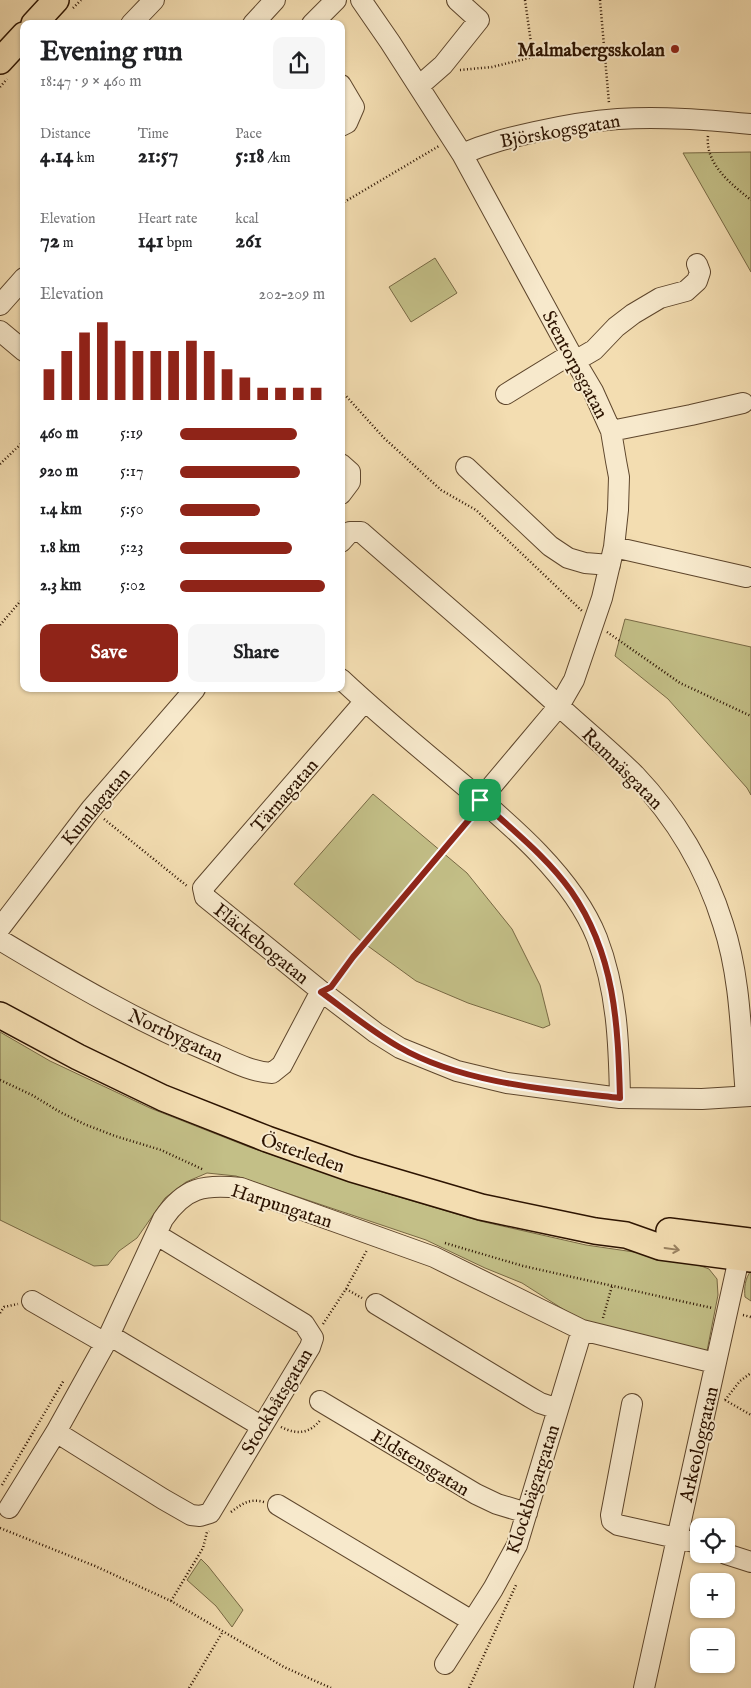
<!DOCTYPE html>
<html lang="en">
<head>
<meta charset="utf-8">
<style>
	:root { --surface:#fff; --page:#f6f6f6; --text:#202124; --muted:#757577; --accent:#8f2418 }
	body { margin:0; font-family:"IM FELL English",serif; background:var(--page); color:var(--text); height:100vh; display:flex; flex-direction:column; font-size:19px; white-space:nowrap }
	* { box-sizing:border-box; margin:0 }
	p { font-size:16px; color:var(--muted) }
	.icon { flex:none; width:28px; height:28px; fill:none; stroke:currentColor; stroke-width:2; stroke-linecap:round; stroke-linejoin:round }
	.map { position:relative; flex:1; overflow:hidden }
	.side { position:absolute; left:20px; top:20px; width:325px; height:672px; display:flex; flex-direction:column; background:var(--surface); border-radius:10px; box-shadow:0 1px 4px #0004 }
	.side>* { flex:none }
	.fabs { position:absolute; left:690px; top:1518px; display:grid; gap:10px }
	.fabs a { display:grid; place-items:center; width:45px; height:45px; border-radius:10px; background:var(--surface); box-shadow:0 1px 4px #0004; font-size:25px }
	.pin { position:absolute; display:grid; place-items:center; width:42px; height:42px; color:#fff; margin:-21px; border-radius:10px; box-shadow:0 2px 8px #0006 }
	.round { display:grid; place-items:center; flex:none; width:52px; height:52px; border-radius:10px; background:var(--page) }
	.head { display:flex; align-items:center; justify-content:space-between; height:85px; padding:0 20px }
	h1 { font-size:28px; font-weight:700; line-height:38px }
	.stats { display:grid; grid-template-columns:repeat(3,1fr); gap:8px; height:85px; padding:5px 20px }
	.stats div { display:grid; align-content:center }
	.stats b { font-size:21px; font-weight:700 }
	.stats small { font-size:14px; font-weight:400 }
	.stats p { font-size:14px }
	.chart { height:140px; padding:10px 20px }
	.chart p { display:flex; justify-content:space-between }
	.chart svg { width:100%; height:90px; margin-top:5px; stroke:var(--accent); stroke-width:6 }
	.action { display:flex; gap:10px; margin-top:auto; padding:10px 20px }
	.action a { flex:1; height:58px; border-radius:10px; background:var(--accent); color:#fff; font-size:20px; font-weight:700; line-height:58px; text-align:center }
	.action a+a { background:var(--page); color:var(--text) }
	ul { padding:0 20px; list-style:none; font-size:16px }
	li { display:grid; grid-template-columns:80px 60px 1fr; align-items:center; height:38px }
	li i { height:12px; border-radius:6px; background:var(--accent) }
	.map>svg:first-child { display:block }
	.green { fill:#c3bf87; stroke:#786944 }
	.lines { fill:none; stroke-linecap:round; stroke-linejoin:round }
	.minor-casing { stroke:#5e462c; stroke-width:22 }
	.major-casing { stroke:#2c1300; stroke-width:28 }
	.path { stroke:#2c1300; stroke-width:2.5; stroke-dasharray:1 2.5; stroke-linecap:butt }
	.minor { stroke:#f7e9cc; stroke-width:20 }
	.major { stroke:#f3ddb1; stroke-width:25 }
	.oneway { stroke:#998261 }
	.route-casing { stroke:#fff; stroke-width:10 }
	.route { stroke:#8f2418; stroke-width:6 }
	.poi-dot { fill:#8f2418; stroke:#f7e9cc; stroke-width:2 }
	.labels { text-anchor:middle; stroke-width:4; stroke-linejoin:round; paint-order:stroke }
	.poi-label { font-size:19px; font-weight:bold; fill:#2c1300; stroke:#f7e9cc; text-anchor:end }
	.street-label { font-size:19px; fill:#2c1300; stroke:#f7e9cc }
</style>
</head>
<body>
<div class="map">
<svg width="751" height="1688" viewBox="0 0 751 1688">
	<rect width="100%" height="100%" fill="#f3ddb1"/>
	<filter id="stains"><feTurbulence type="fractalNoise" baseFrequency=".004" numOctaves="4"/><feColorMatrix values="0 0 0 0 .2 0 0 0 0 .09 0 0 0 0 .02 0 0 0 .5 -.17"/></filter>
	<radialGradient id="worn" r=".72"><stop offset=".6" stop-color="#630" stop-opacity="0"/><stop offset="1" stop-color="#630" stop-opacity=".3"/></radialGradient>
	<!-- green -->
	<path class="green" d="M 751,152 L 751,272 L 683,153 Z
		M 435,258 L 457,293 L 411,322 L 389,287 Z
		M 625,619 L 751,647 L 751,795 L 747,788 L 668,699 L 615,656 Z
		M 373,794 L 467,873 L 512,929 L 540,985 L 550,1025 L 543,1028 L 468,1003 L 416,981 L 361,941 L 294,884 Z
		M 0,1032 L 50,1061 L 150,1108 L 249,1147 L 379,1191 L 480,1221 L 586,1245 L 682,1259 L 709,1269 L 717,1279 L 718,1295 L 707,1351 L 588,1325 L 522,1283 L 485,1268 L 426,1240 L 236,1176 L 207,1173 L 186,1182 L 165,1198 L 137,1238 L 119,1251 L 108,1265 L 94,1266 L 0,1220 Z
		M 751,1271 L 751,1301 L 745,1297 C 744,1288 745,1278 751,1271 Z
		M 201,1559 L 208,1566 L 243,1610 L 232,1627 L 216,1606 L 187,1580 Z"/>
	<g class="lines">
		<!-- minor casing -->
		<g class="minor-casing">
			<path id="minor" d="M 361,0 L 390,42 L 462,154 L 571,354 L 593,391 L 611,431 L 616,461 L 619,477 L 618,510 L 614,547 L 602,598 L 574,680 L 559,706 L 480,800
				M 131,24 L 154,0
				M 253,24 L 275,0
				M 312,24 L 336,0
				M 341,85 L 354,107 L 347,123 L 341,126
				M 419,86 L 443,65 L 479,20 L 457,0
				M 462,154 C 488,143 508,138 535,132 C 562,126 590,121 618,119 C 662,116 707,120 751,124
				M 0,305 L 24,278
				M 0,331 L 24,351
				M 575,361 L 594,350 L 616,327 L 633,314 L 660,298 L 686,291 L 697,281 L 700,272 L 697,264
				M 506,394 L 571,354
				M 611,431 L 691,415 L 743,403
				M 341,464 L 350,472 L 350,482 L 341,494
				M 466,467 L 550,546 L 568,558 L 585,563 L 610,565
				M 341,542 L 350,532 L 361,532 C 427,590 495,647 560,707 C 585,730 611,751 635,775 C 675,817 706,869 723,924 C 741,978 741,1039 746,1096
				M 614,547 L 746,577
				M 341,679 C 375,711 411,741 447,771 C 500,816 571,872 597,938 C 617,990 619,1043 620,1098
				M 365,701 L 203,888 L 205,897 L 321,991 L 376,1033 L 400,1048 L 457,1071 L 507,1083 L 620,1098 L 702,1099 L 751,1096
				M 0,928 L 91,809 L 195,689
				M 0,940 C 70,982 140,1023 215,1054 C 233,1062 252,1072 272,1073 L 282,1065 L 321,991
				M 32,1301 L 105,1343
				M 376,1304 L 528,1396 L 540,1403 L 558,1409
				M 109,1335 L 261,1426
				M 320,1401 L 476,1494 L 497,1504 L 527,1513
				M 632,1404 L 611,1515 L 612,1521 L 618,1525 L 699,1543
				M 56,1432 L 163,1499 L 191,1515 L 200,1516 L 210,1513 L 310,1347 L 313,1338 L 304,1324 L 157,1235
				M 278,1505 L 472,1621
				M 9,1508 L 56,1432 L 106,1342 L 163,1219 C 185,1187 204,1184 241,1188 L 434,1257 L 582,1330 L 715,1363
				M 726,1554 L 751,1562
				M 445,1664 L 493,1589 L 517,1545 L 582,1330
				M 644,1688 L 739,1258"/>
		</g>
		<!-- major casing -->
		<g class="major-casing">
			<path id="major" d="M 34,24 L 56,0
				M 0,61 L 24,35
				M 0,1015 L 78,1057 L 163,1098 L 267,1139 L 352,1169 L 481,1207 L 595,1231 L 626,1235 L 660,1247 L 751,1259
				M 669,1231 L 751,1241"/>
		</g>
		<!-- path -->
		<path class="path" d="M 525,0 L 533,57 L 580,50
			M 600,0 L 609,103
			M 73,8 L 81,0
			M 460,70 L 492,67 L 533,57
			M 0,87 L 7,79
			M 708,136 C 705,164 731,184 751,200
			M 341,204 L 439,146
			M 341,392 L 346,396 L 384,438 L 441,490 L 476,510 L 582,611
			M 0,464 L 24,441
			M 0,625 L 24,597
			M 607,632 L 680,683 L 751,716
			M 104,819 L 187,886
			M 334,982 L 353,957 L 474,813
			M 0,1080 L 32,1095 L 60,1112 L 84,1124 L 115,1136 L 161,1150 L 204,1170
			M 445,1243 L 523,1266 L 712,1308
			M 346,1289 L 362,1298
			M 0,1313 L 4,1307 L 18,1304
			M 743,1315 L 751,1317
			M 603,1318 L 612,1286
			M 323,1324 L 346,1289 L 367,1250
			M 725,1400 L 740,1381 L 751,1373
			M 725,1400 L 751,1415
			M 281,1427 C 297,1435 310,1434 321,1419
			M 2,1485 L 64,1380
			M 231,1512 C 242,1504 249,1498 264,1502
			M 0,1528 L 95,1566 L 171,1601 L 284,1667 L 331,1688
			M 171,1601 L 203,1548 L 207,1532 L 209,1531
			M 189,1688 L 222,1633
			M 469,1688 L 516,1585"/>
		<!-- minor -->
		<use href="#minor" class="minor"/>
		<!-- major -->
		<use href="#major" class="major"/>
	</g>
	<!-- one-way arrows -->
	<defs><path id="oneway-shaft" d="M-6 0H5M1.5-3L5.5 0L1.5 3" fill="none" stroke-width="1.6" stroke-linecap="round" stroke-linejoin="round" transform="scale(1.25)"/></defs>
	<use class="oneway" href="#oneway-shaft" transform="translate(672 1249) rotate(8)"/>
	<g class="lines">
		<!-- route casing -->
		<g class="route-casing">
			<path id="route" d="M 480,800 C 511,829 546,856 571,891 C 615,954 618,1024 620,1098 C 549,1090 461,1083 399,1047 C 371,1031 347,1011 321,992 L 331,987 L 353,957 L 478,809 Z"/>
		</g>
		<!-- route -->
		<use href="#route" class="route"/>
	</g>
	<!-- markers -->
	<circle class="poi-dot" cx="675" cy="49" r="5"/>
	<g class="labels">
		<!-- poi labels -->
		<g class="poi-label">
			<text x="665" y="56">Malmabergsskolan</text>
		</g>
		<!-- street labels -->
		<g class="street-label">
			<text transform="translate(560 130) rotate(-10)" y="7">Björskogsgatan</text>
			<text transform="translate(576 364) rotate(62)" y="7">Stentorpsgatan</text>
			<text transform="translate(623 768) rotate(45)" y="7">Ramnäsgatan</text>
			<text transform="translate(284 795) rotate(-49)" y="7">Tärnagatan</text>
			<text transform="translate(95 806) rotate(-50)" y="7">Kumlagatan</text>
			<text transform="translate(262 943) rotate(39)" y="7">Fläckebogatan</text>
			<text transform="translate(176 1035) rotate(25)" y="7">Norrbygatan</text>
			<text transform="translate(303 1152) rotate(19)" y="7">Österleden</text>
			<text transform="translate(282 1205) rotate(18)" y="7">Harpungatan</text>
			<text transform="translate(276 1401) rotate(-59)" y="7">Stockbåtsgatan</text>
			<text transform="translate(698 1444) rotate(-77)" y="7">Arkeologgatan</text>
			<text transform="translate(421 1462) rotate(31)" y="7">Eldstensgatan</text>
			<text transform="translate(532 1489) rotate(-72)" y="7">Klockbägargatan</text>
		</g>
	</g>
	<rect width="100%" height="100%" filter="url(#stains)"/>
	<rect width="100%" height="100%" fill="url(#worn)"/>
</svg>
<div class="fabs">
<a><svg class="icon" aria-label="locate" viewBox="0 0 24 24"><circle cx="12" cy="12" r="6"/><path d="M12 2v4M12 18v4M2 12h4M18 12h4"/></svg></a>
<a>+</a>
<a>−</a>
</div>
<div class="pin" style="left:480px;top:800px;background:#1e9e55"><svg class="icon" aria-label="arrive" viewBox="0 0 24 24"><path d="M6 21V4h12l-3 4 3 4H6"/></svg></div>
<section class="side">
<div class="head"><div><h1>Evening run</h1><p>18:47 · 9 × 460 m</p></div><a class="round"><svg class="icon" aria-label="share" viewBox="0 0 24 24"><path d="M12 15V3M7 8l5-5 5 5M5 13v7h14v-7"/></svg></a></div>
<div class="stats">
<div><p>Distance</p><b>4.14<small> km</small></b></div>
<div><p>Time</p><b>21:57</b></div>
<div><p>Pace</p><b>5:18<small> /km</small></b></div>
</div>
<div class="stats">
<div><p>Elevation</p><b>72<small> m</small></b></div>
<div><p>Heart rate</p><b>141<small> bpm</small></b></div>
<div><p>kcal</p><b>261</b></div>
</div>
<div class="chart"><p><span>Elevation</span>202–209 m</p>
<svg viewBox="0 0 160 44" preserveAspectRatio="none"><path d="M5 44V29M15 44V20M25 44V11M35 44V6M45 44V15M55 44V20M65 44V20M75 44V20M85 44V15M95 44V20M105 44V29M115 44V33M125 44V38M135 44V38M145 44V38M155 44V38"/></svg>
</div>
<ul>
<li><b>460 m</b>5:19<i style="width:81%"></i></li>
<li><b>920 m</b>5:17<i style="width:83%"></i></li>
<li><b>1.4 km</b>5:50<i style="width:55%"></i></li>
<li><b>1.8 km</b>5:23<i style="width:77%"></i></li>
<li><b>2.3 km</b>5:02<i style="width:100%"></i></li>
</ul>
<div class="action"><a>Save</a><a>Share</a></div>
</section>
</div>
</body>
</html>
